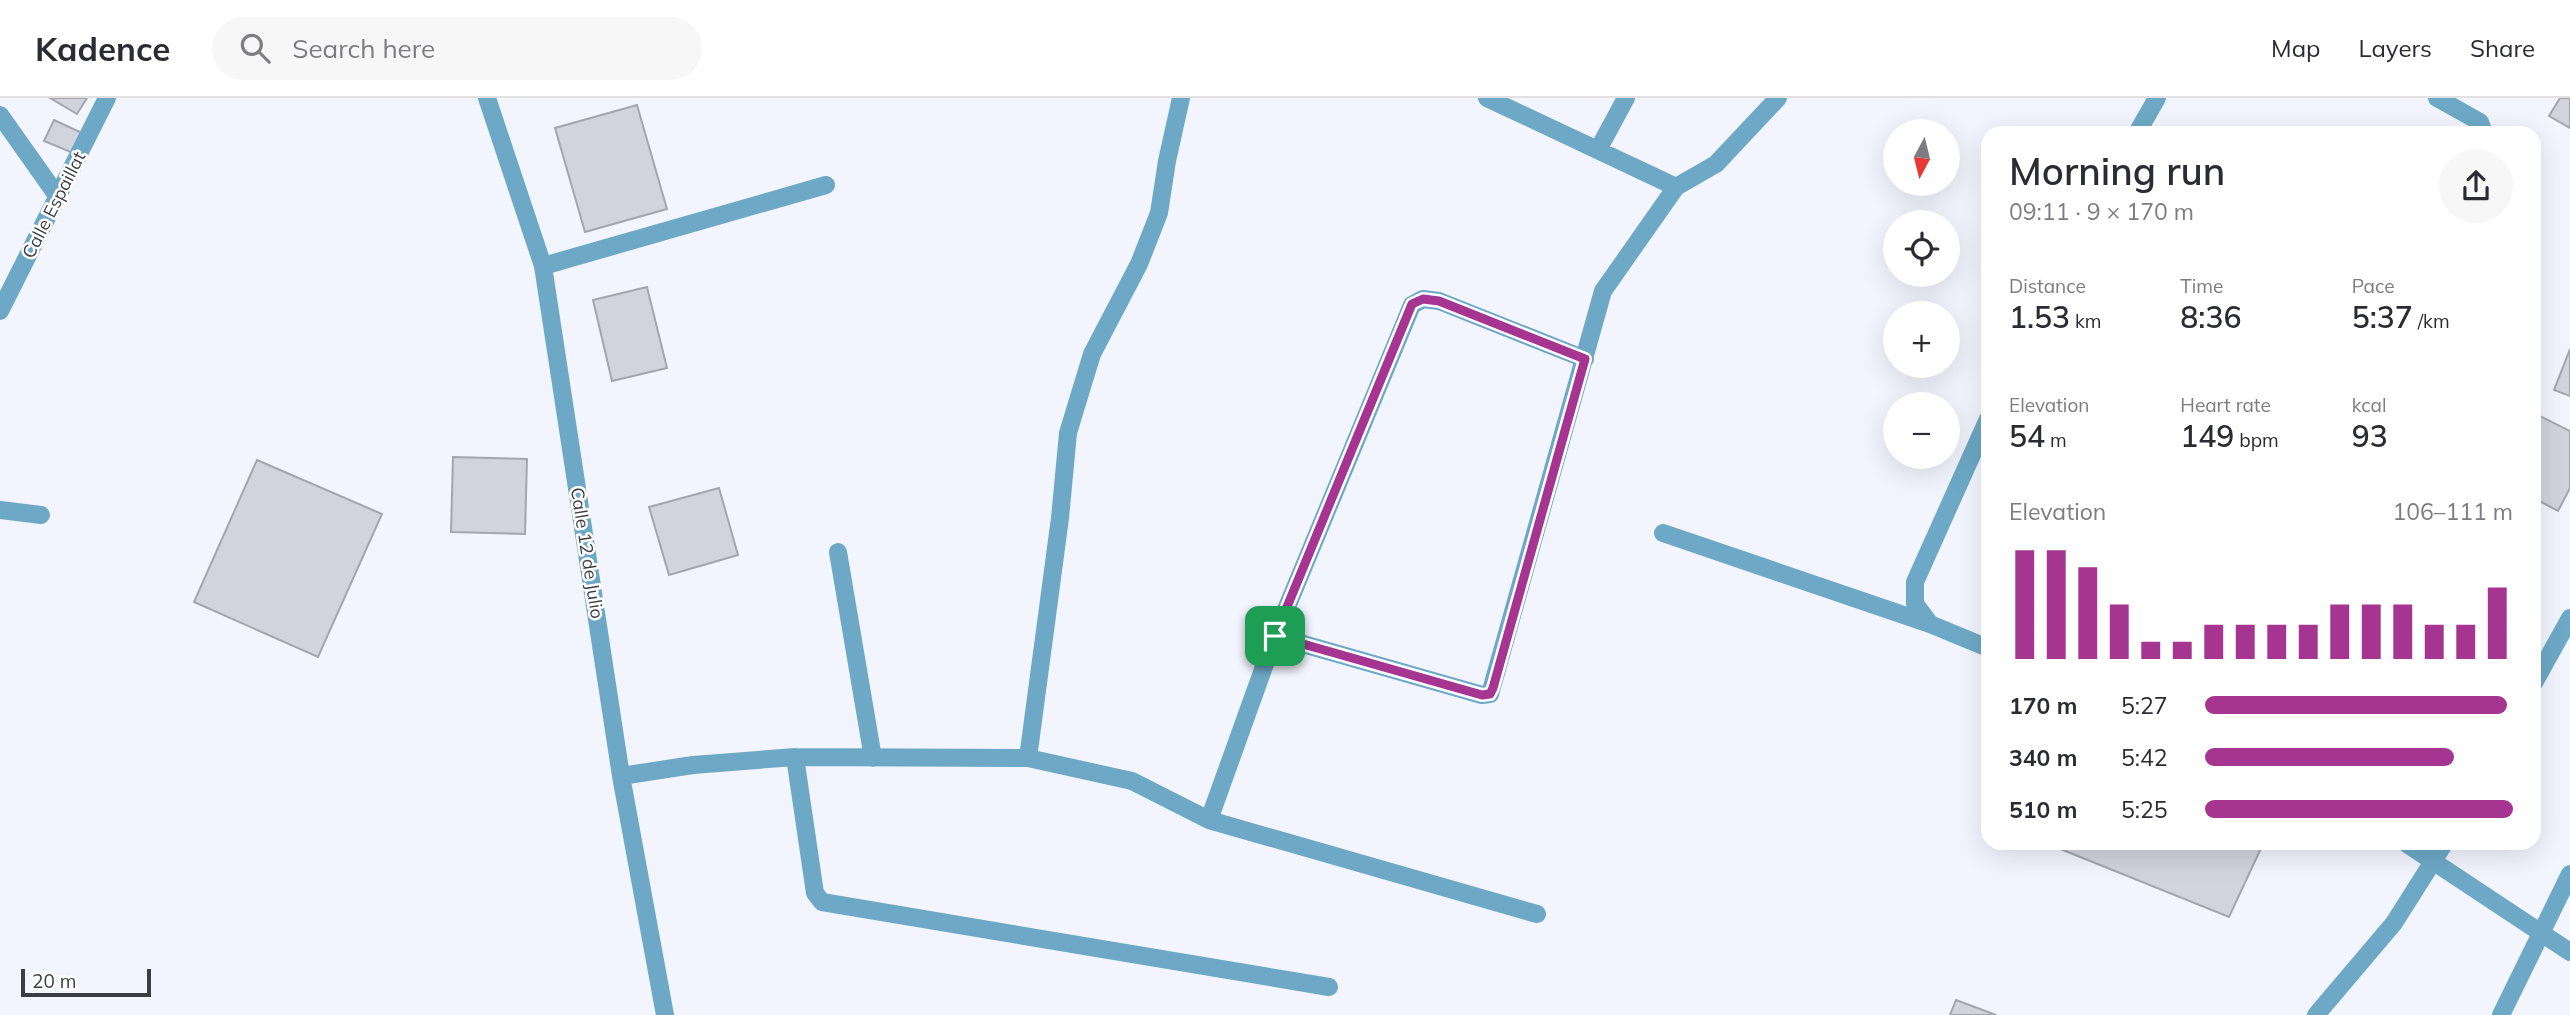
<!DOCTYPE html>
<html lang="en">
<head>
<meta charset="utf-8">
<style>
	:root { --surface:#fff; --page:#f7f7f7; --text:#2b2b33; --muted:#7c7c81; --line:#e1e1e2; --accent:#a63591 }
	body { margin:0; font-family:Mulish,sans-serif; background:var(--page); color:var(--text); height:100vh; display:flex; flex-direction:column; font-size:26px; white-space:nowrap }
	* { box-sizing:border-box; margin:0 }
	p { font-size:23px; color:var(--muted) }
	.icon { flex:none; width:38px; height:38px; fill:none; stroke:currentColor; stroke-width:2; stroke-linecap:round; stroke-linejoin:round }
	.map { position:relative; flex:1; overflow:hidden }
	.side { position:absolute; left:1981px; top:28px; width:560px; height:724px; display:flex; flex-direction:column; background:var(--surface); border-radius:21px; box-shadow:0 7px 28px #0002 }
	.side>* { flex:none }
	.needle { width:46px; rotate:187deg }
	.buttons { position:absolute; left:1883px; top:21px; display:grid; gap:14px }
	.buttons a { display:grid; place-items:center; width:77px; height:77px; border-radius:50%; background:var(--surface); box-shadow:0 7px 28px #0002; font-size:35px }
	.scale { position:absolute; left:21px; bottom:18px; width:130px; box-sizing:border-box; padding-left:7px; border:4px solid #3c3d41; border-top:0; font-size:19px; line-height:24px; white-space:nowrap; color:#3c3d41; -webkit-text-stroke:5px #fff; paint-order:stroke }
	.pin { position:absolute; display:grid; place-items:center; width:60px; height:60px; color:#fff; margin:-30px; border-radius:14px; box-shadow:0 4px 10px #0006 }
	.round { display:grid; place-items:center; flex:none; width:74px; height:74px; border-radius:37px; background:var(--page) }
	.headline { display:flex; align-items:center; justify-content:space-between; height:119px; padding:0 28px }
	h1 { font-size:38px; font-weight:600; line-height:52px }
	.figures { display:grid; grid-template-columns:repeat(3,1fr); gap:10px; height:119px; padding:7px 28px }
	.figures div { display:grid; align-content:center }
	.figures b { font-size:30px; font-weight:600 }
	.figures small { font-size:19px; font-weight:400 }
	.figures p { font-size:19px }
	.chart { height:196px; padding:14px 28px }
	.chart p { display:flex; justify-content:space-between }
	.chart svg { width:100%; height:126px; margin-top:7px; stroke:var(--accent); stroke-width:6 }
	ul { padding:0 28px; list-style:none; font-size:23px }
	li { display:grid; grid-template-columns:112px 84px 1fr; align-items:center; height:52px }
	li i { height:18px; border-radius:9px; background:var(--accent) }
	header { display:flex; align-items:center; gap:42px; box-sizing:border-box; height:98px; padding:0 35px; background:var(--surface); border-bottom:2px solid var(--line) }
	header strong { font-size:33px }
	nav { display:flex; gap:38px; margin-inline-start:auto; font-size:24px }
	.search { width:490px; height:63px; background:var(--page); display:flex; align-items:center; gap:18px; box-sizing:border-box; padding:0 24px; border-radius:38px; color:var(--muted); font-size:26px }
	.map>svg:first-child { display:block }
	.building { fill:#d1d4dd; stroke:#a3a6af; stroke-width:2 }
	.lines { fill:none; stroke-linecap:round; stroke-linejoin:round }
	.minor { stroke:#6da9c6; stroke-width:18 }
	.route-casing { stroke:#fff; stroke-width:14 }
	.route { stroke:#a63591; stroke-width:9 }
	.labels { text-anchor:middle; stroke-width:5; stroke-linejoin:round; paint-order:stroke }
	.street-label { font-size:18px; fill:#3c3d41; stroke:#fff }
</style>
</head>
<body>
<header>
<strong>Kadence</strong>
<div class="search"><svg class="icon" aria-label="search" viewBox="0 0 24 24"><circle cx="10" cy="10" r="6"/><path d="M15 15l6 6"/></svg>Search here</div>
<nav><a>Map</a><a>Layers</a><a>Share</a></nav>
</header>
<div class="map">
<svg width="2570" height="917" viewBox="0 0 2570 917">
	<rect width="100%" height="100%" fill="#f2f4fe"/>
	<!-- building -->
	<path class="building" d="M 50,0 L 87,0 L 77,16 Z
		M 2560,0 L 2570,0 L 2570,30 L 2549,18 Z
		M 637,7 L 667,111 L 585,134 L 555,30 Z
		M 54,22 L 82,35 L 73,55 L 44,43 Z
		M 647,189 L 667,270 L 612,283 L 593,202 Z
		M 2570,251 L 2570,298 L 2554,292 Z
		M 2534,315 L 2570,333 L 2570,390 L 2558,413 L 2534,400 Z
		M 453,359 L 527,361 L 525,436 L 451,434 Z
		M 257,362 L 382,416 L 318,559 L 194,504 Z
		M 719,390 L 738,457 L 669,477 L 649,409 Z
		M 2048,746 L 2263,746 L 2229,819 Z
		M 1956,902 L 1996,917 L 1950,917 Z"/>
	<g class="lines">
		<!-- minor -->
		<path class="minor" d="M 487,0 L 543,168 L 621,678 L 665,917
			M 1487,0 L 1676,89
			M 2437,0 L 2480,24 L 2484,35
			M 0,17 L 58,99
			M 2137,35 L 2157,0
			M 1599,50 L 1626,0
			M 543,168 L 826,87
			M 0,213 L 107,0
			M 1988,321 L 1915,484 L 1915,506 L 1930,526 L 1988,550
			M 0,412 L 41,417
			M 1663,435 L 1930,526
			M 838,454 L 873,660
			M 1275,538 L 1482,597 L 1490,596 L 1603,193 L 1676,89 L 1716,66 L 1778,0
			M 2534,585 L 2570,520
			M 795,659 L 815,795 L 822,804 L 1329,889
			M 1028,660 L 1060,420 L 1068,335 L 1092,256 L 1139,166 L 1159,115 L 1167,63 L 1181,0
			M 621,678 L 693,667 L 795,659 L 1028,660 L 1132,683 L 1209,722 L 1537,816
			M 1209,722 L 1275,538 L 1412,207 L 1423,201 L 1439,203 L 1585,261
			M 2407,746 L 2570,854
			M 2316,917 L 2394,825 L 2444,746
			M 2501,917 L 2570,776"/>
	</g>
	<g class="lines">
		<!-- route casing -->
		<g class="route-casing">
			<path id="route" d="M 1423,201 L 1439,203 L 1585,261 L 1493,590 L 1490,596 L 1482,597 L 1275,538 L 1412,206 Z"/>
		</g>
		<!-- route -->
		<use href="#route" class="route"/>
	</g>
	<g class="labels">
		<!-- street labels -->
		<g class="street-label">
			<text transform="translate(54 107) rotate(-63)" y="6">Calle Espaillat</text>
			<text transform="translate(587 455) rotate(81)" y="6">Calle 12 de Julio</text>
		</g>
	</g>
</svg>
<div class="buttons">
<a><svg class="needle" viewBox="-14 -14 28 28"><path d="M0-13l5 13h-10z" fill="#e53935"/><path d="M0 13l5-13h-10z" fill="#7c7c81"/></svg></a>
<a><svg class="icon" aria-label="locate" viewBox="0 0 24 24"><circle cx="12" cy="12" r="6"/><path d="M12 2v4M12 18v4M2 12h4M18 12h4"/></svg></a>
<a>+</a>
<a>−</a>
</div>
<div class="scale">20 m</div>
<div class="pin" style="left:1275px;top:538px;background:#1e9e55"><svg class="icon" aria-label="arrive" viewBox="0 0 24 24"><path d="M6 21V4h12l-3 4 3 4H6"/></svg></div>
<section class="side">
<div class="headline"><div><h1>Morning run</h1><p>09:11 · 9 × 170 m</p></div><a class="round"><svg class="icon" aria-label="share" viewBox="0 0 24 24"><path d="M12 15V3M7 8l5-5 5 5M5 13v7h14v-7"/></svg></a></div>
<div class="figures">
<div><p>Distance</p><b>1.53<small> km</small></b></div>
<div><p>Time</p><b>8:36</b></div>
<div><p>Pace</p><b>5:37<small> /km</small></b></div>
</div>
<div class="figures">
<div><p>Elevation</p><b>54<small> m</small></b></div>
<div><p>Heart rate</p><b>149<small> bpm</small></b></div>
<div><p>kcal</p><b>93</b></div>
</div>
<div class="chart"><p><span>Elevation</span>106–111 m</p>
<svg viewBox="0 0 160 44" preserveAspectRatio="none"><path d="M5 44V6M15 44V6M25 44V12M35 44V25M45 44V38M55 44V38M65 44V32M75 44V32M85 44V32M95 44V32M105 44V25M115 44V25M125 44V25M135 44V32M145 44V32M155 44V19"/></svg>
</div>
<ul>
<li><b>170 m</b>5:27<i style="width:98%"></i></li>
<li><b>340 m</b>5:42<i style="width:81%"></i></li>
<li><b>510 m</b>5:25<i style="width:100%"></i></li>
</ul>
</section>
</div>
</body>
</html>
